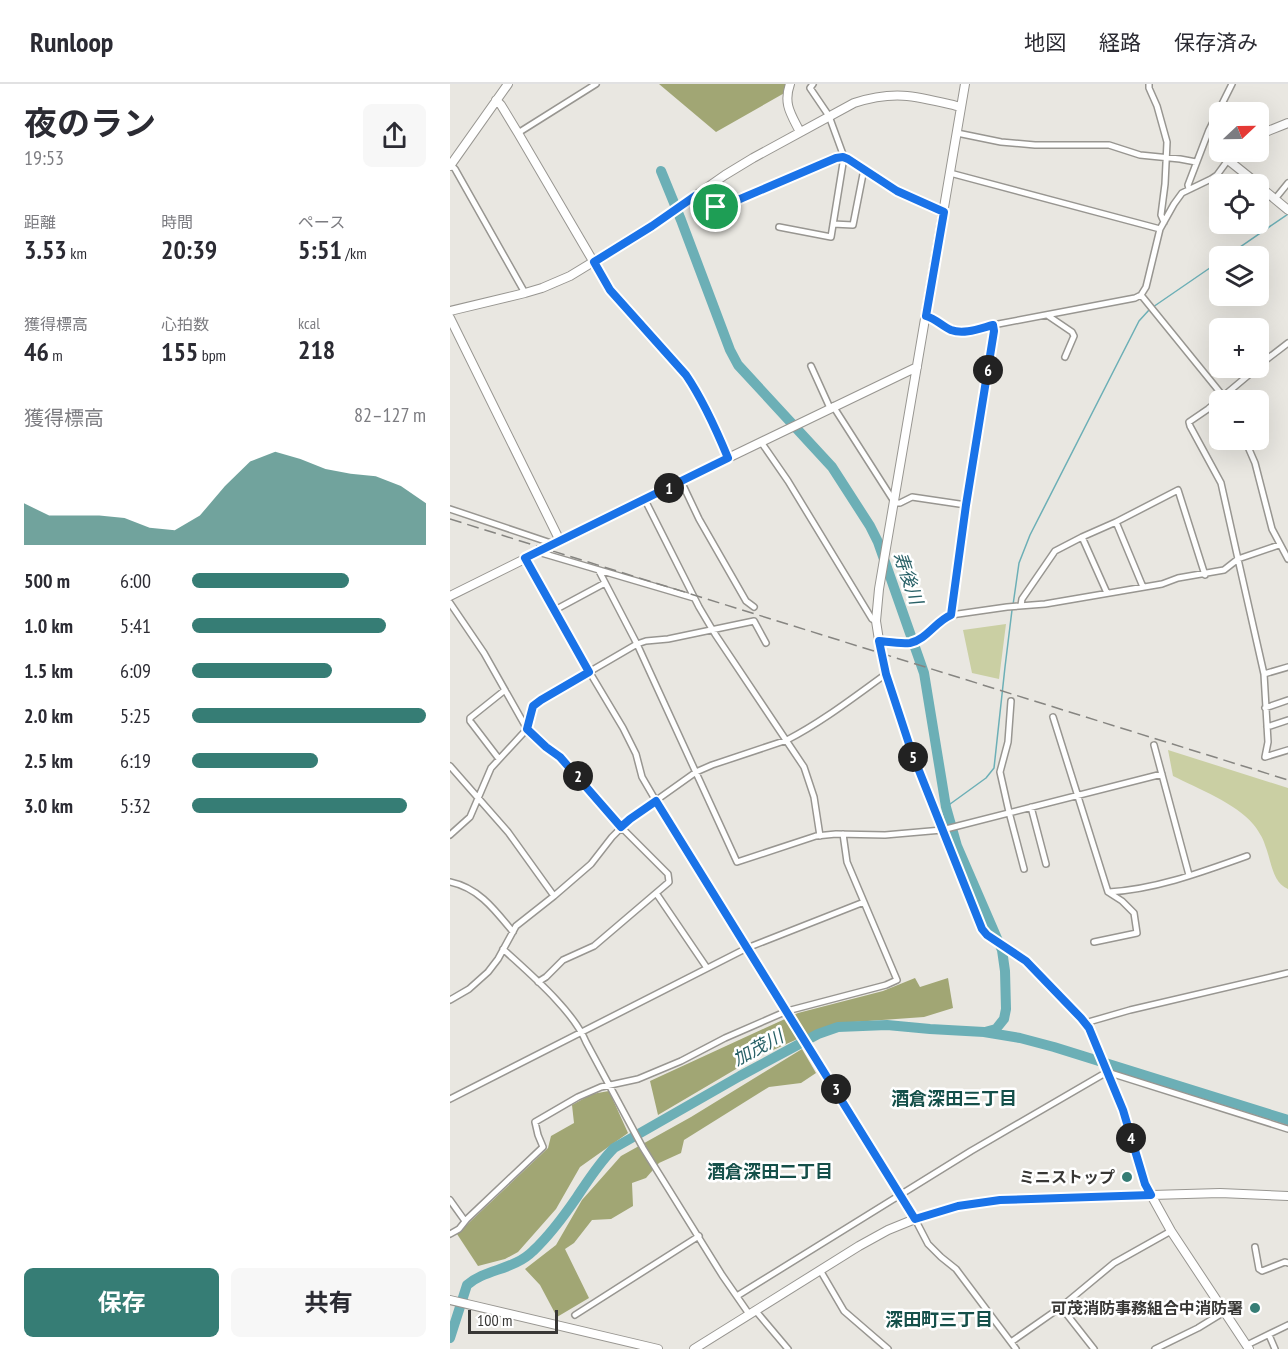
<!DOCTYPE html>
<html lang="ja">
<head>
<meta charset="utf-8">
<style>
	:root { --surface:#fff; --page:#f7f7f7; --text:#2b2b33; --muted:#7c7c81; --line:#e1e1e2; --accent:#367d75 }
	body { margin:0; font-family:"PT Sans Narrow","Noto Sans JP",sans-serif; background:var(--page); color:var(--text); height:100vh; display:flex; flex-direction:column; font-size:22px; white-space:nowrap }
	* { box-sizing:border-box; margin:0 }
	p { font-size:20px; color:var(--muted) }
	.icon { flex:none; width:33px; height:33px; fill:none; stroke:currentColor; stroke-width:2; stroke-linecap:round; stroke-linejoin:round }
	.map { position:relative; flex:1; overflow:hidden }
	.sheet { display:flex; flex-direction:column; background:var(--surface); width:450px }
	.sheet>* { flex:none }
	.needle { width:39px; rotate:68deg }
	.controls { position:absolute; left:759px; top:18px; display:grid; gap:12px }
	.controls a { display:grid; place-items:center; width:60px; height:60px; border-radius:9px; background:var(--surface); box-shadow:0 6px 24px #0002; font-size:30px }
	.scale { position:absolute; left:18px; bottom:15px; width:90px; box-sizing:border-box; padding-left:6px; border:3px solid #383735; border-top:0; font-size:16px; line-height:21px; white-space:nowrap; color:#383735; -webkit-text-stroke:4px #fff; paint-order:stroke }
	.pin { position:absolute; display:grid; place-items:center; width:51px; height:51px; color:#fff; margin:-26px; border:3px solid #fff; border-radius:50%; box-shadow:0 2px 6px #0007 }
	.km { position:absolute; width:30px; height:30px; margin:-15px; border-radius:50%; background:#222; color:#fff; font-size:16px; line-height:30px; text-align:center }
	.round { display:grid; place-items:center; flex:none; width:63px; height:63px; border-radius:9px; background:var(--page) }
	.overview { display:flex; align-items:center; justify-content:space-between; height:102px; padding:0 24px }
	h1 { font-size:33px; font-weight:700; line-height:45px }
	.figures { display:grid; grid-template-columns:repeat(3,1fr); gap:9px; height:102px; padding:6px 24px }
	.figures div { display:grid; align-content:center }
	.figures b { font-size:26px; font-weight:700 }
	.figures small { font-size:16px; font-weight:400 }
	.figures p { font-size:16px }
	.chart { height:168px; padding:12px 24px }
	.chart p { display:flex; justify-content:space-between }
	.chart svg { width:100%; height:108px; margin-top:6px; fill:var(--accent); opacity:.7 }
	.cta { display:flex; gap:12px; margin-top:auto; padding:12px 24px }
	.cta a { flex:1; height:69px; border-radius:9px; background:var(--accent); color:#fff; font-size:24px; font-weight:700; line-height:69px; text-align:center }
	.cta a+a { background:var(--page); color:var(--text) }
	ul { padding:0 24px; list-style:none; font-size:20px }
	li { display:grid; grid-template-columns:96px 72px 1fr; align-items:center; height:45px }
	li i { height:15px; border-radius:8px; background:var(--accent) }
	header { display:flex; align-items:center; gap:36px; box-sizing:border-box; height:84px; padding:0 30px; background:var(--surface); border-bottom:2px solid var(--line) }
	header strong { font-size:28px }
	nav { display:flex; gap:33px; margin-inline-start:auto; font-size:21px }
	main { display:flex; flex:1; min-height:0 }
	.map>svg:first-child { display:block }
	.green { fill:#cacfa3 }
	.forest { fill:#a1a674 }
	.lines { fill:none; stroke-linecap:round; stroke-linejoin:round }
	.stream { stroke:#6cafb6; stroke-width:1.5 }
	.river { stroke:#6cafb6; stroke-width:10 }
	.street-casing { stroke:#989691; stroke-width:8 }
	.secondary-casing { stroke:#989691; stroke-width:10 }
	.street { stroke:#fff; stroke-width:5 }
	.secondary { stroke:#fff; stroke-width:8 }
	.rail { stroke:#868581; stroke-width:1.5; stroke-dasharray:12 6; stroke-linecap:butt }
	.route-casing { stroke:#fff; stroke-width:12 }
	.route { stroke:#1a73e8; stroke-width:8 }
	.poi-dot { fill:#367d75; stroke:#fff; stroke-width:2 }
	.labels { text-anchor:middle; stroke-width:5; stroke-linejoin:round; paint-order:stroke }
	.poi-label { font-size:16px; font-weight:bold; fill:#383735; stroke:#fff; text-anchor:end }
	.water-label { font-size:18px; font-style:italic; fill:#296167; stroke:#fff }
	.neighbourhood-label { font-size:18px; font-weight:bold; fill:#15504a; stroke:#fff }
</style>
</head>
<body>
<header>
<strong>Runloop</strong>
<nav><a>地図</a><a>経路</a><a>保存済み</a></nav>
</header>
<main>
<section class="sheet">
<div class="overview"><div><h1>夜のラン</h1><p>19:53</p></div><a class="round"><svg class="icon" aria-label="share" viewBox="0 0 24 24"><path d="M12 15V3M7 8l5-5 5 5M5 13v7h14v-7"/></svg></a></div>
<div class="figures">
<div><p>距離</p><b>3.53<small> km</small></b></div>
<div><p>時間</p><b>20:39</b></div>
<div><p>ペース</p><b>5:51<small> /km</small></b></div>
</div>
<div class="figures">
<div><p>獲得標高</p><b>46<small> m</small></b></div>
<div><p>心拍数</p><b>155<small> bpm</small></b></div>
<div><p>kcal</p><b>218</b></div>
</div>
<div class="chart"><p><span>獲得標高</span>82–127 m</p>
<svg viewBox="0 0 160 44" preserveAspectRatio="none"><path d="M0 44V27L10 32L20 32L30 32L40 33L50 37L60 38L70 32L80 20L90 10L100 6L110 9L120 13L130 15L140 16L150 20L160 27V44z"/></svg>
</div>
<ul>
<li><b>500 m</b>6:00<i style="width:67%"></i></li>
<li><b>1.0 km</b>5:41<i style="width:83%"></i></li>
<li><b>1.5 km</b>6:09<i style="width:60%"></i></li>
<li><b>2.0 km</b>5:25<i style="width:100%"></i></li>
<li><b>2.5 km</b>6:19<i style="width:54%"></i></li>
<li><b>3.0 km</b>5:32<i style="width:92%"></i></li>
</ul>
<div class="cta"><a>保存</a><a>共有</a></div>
</section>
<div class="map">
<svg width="838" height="1265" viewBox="0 0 838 1265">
	<rect width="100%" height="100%" fill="#e9e7e1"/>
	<!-- green -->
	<path class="green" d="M 556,540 L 549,595 L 522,589 L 513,546 Z
		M 718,666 L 838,704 L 838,805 C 822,799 821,775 815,761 C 813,754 808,746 803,740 C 787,720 747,704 723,692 Z"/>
	<!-- forest -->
	<path class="forest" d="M 209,0 L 342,0 L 338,7 L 266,48 Z
		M 465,894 L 470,903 L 498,894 L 503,924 L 474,933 L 404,938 L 374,944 L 363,948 L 303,975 L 208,1031 L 200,997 L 348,929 L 433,907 Z
		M 352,965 L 366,989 L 351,999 L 319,1003 L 234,1056 L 231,1069 L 209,1079 L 196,1094 L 182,1099 L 183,1122 L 161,1135 L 142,1136 L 124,1159 L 115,1165 L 139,1214 L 107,1233 L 90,1201 L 75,1185 L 106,1161 L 132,1116 L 171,1072 L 241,1033 Z
		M 159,1007 L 178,1049 L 130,1083 L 106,1125 L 68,1168 L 55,1175 L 28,1182 L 7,1150 L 98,1064 L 101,1052 L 124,1039 L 122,1021 L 142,1010 Z"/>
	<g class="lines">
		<!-- stream -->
		<path class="stream" d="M 777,172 L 838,130
			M 703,223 L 770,177
			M 563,521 L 569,479 L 580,451 L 689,237 L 699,226
			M 496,723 L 536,694 L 544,684 L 555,583 L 562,526"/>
		<!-- river -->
		<path class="river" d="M 211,87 L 231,136 L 280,266 L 288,281 L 382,383 L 420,442 L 428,458 L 474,589 L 496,723 L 507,762 L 552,866 L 555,887 L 556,925 L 554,935 L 546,945 L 535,948
			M 0,1254 L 17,1201 C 35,1185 64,1186 83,1167 C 100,1151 114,1132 127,1113 C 139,1095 149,1079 164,1064 L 290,992 L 368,950 L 388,943 L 437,941 L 480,945 L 534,948 L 570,954 L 604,963 L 838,1036"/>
		<!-- street casing -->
		<g class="street-casing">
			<path id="street" d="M 699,0 L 699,4 L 707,22 L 717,58 L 715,100 L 711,131 L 714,138
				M 68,49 L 146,0
				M 507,49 L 551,58 L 585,61 L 659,61 L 690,71 L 730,75 L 746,78
				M 1,81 L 5,85 L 75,209
				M 500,89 L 710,145
				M 739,105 L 738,101 L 759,46 L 782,0
				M 245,112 L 248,115 L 269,124 L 386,74 L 394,73 L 398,75 L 447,107 L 494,128
				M 825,115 L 838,99
				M 383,140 L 403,141 L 414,85
				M 329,143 L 381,153 L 394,73 L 379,32 L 360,4 L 363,0
				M 691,211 L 696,203 L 710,145 L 724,120 L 732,109 L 761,95 L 767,91 L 778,76
				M 597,231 L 622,248 L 624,252 L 615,273
				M 476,232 L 483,234 L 501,246 L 511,248 L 543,241 L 685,214 L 691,211 L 773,312 L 775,316
				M 361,282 L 380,324
				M 808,282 L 838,259
				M 807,284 L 758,325 L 739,338 L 740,342 L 771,399 L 788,475 L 814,590 L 818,658 L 815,673 L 838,666
				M 383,322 L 445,419 L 450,419 L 462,413 L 516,421
				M 795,356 L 805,379 L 822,445 L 838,475
				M 311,358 L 338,397 L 422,535 L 426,537
				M 231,397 L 249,435 L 296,517 L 304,523
				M 195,416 L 249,523 L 265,550 L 354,683 L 364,713 L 370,752
				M 0,425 L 104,460
				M 632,453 L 666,438
				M 88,468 L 244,514
				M 75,474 L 103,527 L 173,644 L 186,670 L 192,693 L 206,717 L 451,1111
				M 149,487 L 187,560 L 287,778 L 366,752 L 386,750 L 435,751 L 492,746 L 712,690
				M 693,503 L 666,438 L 728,406 L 755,491
				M 0,519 L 34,569 L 77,645 L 96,663 L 110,673 L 171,743 L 218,790 L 219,798 L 144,862 L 113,876 L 96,893 L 88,898
				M 571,521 L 572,515 L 605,467 L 632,453 L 657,509
				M 103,527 L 155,499
				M 501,531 L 516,421 L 544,247 L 543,241
				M 429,557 C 439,558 450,560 460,559 C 476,556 486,537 501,531 L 557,523 L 595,520 L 712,500 L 728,494 L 774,486 L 788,475 L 829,461
				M 814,590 L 838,583
				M 561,617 L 558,658 L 550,688 L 559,728 L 574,785
				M 815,624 L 838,616
				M 603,633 L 658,808 L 672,817 L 684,829 L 687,849 L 644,858
				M 817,643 L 838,636
				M 704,661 L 739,791
				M 49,675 L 20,637 L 20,634 L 55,606
				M 0,682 L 58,748 L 104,812
				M 581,723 L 596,780
				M 0,751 L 20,733 L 41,684 L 77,645 L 83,622 L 91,616 L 187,560 L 196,557 L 218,555 L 304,537 L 316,559
				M 0,798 C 29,804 45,826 63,848
				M 659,808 C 707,805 752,788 797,772
				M 206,809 L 257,884
				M 53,865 C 79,889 123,926 136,958 L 193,1064 L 272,1191 L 299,1230
				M 0,916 L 19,905 L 38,888 L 48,875 L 66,842 L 104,812 L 141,780 L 162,753 L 180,735 L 246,688 L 262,681 L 337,656 C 372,638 404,613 436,590
				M 635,939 L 680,926 L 838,889
				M 0,1015 L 297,864 L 414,818
				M 0,1116 L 15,1137
				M 465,1135 L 478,1160 L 491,1173 L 506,1185 L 566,1265
				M 0,1150 L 9,1145 L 17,1135 L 93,1063 L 88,1051 L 85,1038 L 128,1013 L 151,1003 L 188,995 L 231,977 L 275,954 L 337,927 L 436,901 L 447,896 L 397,778 L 393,750
				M 805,1163 L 809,1185 L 812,1187 L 835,1178 L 838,1179
				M 370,1186 L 394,1227 L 438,1265
				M 287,1212 L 521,1067 L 657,988 L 838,1045
				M 611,1223 L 644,1265
				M 305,1226 L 338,1265
				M 125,1231 L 249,1152
				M 819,1251 L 825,1265
				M 561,1258 L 611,1223 L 664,1179 L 721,1147
				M 797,1261 L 838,1241
				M 705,1265 L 748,1244 L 774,1228"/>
		</g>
		<!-- secondary casing -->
		<g class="secondary-casing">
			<path id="secondary" d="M 340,0 C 333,20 341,30 350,48
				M 515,0 L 429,505 L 426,537 L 431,569 L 436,590 L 462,669 L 532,845 L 537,851 L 576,877 L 631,934 L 639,944 L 673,1026 L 695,1100 L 721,1147 L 799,1265
				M 46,16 L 51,21 L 68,49 L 160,206 L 236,291 C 253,317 266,345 278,374
				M 808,51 L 838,39
				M 784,68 L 778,76 L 808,100
				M 0,82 L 58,0
				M 808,101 L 838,126
				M 0,227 L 75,209 L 92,204 L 120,192 L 202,142 L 275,91 L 303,74 L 404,19 C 447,5 469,13 511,23
				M 0,234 L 110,457
				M 0,512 L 278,374 L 467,283
				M 451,1111 L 465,1135
				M 0,1216 L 208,1265
				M 244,1265 L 409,1162 L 438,1146 L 465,1135 L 508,1122 L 550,1116 L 634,1113 L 770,1109 L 838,1112"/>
		</g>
		<!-- street -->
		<use href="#street" class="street"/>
		<!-- secondary -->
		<use href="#secondary" class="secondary"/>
		<!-- rail -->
		<path class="rail" d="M 0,435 L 838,696"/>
	</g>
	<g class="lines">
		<!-- route casing -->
		<g class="route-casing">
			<path id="route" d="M 393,73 L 398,75 L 447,107 L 494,128 L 476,232 C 486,235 492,242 501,246 C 514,251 531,244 543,241 L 544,247 L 516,421 L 501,531 C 486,537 476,556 460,559 C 450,560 439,558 429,557 L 436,590 L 462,669 L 532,845 L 537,851 L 576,877 L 631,934 L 639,944 L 673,1026 L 695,1100 L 701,1111 L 550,1116 L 508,1122 L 465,1135 L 206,717 L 180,735 L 171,743 L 110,673 L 96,663 L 77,645 L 83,622 L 91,616 L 139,588 L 75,474 L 278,374 C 266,345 253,316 236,291 L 160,206 L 144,178 L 202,142 L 245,112 L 248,115 L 269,124 L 386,74 Z"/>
		</g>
		<!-- route -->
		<use href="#route" class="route"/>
	</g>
	<!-- markers -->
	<g class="poi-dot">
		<circle cx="677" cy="1093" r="6"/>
		<circle cx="805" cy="1224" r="6"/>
	</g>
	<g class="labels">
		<!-- poi labels -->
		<g class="poi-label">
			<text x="665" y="1099">ミニストップ</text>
			<text x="793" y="1230">可茂消防事務組合中消防署</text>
		</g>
		<!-- water labels -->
		<g class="water-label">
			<text transform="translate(458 494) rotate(71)" y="6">寿後川</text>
			<text transform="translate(308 964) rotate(-28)" y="6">加茂川</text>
		</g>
		<!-- neighbourhood labels -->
		<g class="neighbourhood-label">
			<text x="504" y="1021">酒倉深田三丁目</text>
			<text x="320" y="1094">酒倉深田二丁目</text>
			<text x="489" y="1242">深田町三丁目</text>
		</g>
	</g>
</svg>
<div class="controls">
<a><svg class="needle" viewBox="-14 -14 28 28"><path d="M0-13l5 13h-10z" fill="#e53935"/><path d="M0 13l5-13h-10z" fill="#7c7c81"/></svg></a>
<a><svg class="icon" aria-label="locate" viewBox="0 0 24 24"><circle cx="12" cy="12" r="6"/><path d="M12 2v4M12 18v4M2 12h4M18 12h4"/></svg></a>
<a><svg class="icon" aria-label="layers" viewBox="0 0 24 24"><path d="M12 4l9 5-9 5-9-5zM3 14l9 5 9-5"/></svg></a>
<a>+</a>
<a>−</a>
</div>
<div class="scale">100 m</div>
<div class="pin" style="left:266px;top:123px;background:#1e9e55"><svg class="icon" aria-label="arrive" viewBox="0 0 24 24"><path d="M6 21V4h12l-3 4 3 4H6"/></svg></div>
<b class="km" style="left:219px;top:404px">1</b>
<b class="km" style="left:128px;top:692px">2</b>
<b class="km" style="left:386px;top:1005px">3</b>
<b class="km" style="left:681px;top:1054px">4</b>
<b class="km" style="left:463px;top:673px">5</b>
<b class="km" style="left:538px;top:286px">6</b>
</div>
</main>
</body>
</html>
